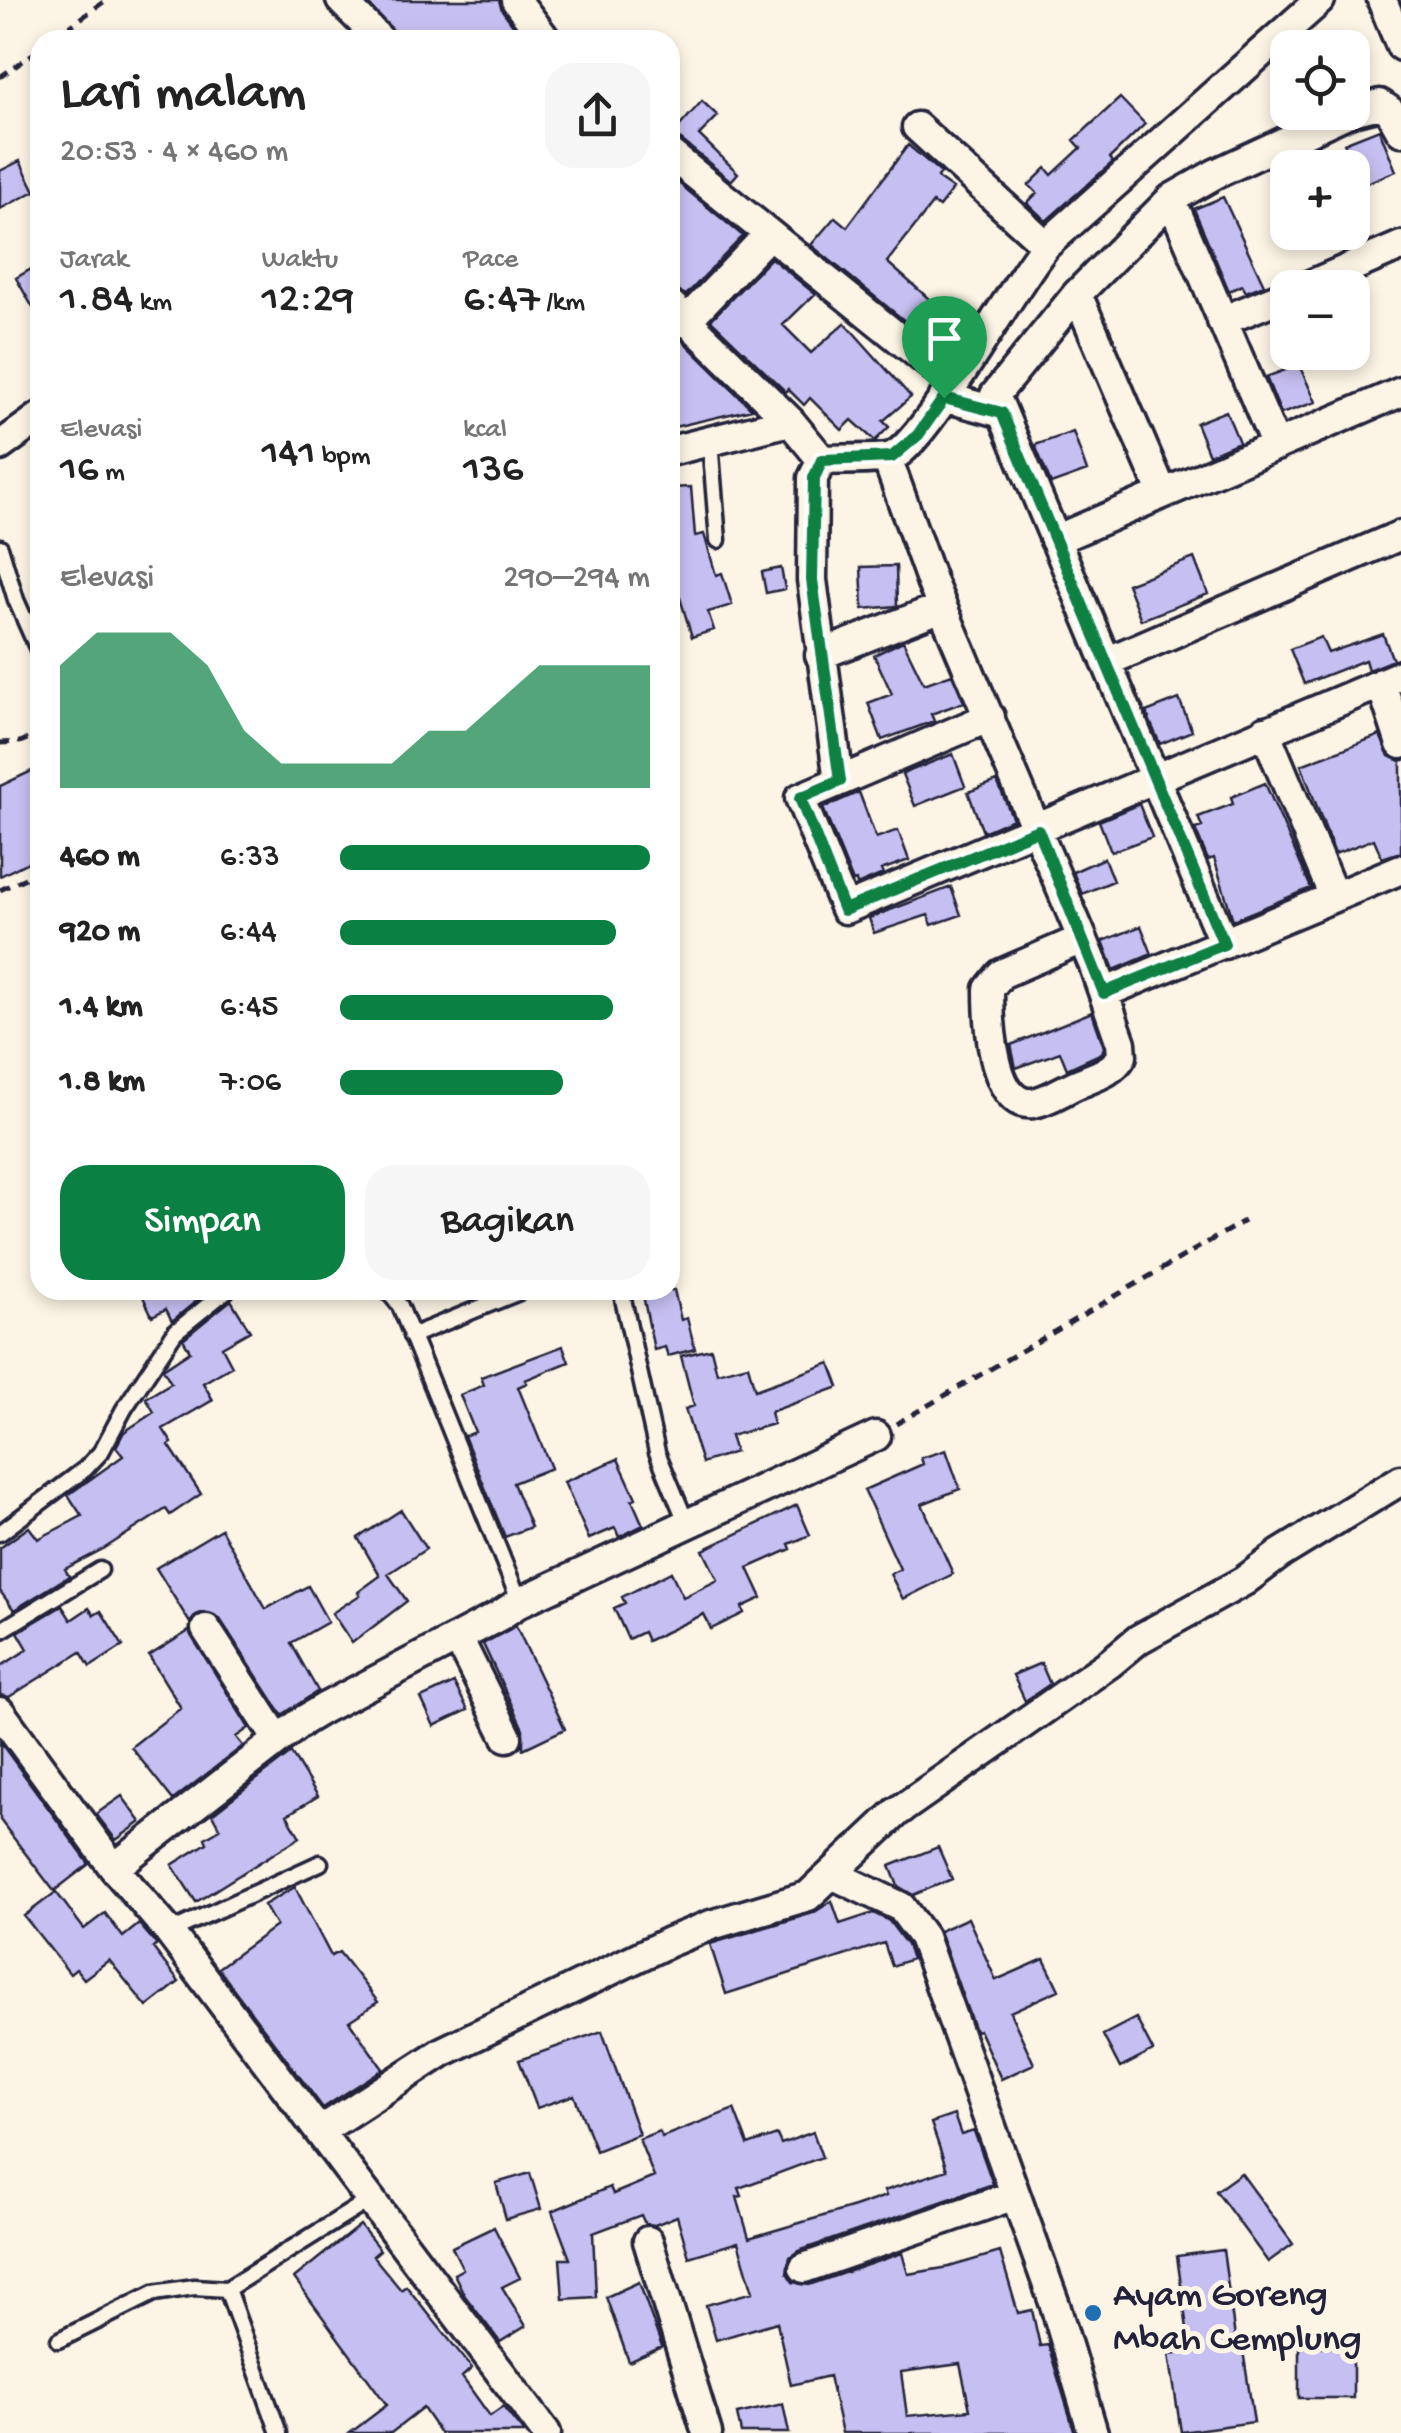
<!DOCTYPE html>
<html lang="id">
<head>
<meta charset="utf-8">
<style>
	:root { --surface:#fff; --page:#f6f6f6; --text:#222; --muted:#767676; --accent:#0b8043 }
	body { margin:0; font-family:"Gochi Hand",sans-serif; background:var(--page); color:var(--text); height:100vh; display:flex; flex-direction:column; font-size:38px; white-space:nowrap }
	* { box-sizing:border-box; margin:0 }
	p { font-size:32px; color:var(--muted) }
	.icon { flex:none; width:55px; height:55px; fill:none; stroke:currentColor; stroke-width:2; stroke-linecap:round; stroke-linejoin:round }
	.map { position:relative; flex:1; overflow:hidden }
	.drawer { position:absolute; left:30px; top:30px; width:650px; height:1270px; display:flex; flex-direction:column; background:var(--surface); border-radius:30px; box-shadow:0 5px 15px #0003 }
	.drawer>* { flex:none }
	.fabs { position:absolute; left:1270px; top:30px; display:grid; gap:20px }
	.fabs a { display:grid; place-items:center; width:100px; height:100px; border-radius:20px; background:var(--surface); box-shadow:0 5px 15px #0003; font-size:50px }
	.pin { position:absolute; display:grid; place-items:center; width:85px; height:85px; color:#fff; margin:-102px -42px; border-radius:50% 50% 50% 0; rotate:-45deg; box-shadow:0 0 10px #0007 }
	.pin .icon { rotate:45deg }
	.round { display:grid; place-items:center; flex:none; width:105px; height:105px; border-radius:30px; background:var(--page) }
	.head { display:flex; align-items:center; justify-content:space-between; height:170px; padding:0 30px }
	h1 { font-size:55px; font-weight:600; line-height:75px }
	.stats { display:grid; grid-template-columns:repeat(3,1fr); gap:15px; height:170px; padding:10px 30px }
	.stats div { display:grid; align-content:center }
	.stats b { font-size:42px; font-weight:600 }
	.stats small { font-size:28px; font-weight:400 }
	.stats p { font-size:28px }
	.chart { height:280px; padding:20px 30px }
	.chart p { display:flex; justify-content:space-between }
	.chart svg { width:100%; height:180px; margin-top:10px; fill:var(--accent); opacity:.7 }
	.cta { display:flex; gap:20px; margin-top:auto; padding:20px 30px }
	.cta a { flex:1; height:115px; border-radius:30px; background:var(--accent); color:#fff; font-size:40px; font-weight:600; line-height:115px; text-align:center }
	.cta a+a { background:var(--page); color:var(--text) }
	ul { padding:0 30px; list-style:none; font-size:32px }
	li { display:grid; grid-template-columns:160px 120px 1fr; align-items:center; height:75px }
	li i { height:25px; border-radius:12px; background:var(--accent) }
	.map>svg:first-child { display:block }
	.building { fill:#c6bff1; stroke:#22223b; stroke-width:2.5; fill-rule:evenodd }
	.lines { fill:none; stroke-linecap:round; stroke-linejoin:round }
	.service-casing { stroke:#22223b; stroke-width:21 }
	.minor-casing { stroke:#22223b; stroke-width:35 }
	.path { stroke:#22223b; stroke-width:5; stroke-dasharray:10 8; stroke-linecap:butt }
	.service { stroke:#fcf5e5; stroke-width:14 }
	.minor { stroke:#fcf5e5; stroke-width:28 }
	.route-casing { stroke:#fff; stroke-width:20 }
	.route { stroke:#0b8043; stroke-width:12 }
	.poi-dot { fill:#1f6fb2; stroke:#fcf5e5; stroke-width:4 }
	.labels { text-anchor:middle; stroke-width:10; stroke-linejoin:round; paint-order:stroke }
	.poi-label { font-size:38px; fill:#22223b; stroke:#fcf5e5; text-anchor:start }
</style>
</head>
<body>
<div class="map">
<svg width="1401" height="2433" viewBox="0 0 1401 2433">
	<rect width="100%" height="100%" fill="#fcf5e5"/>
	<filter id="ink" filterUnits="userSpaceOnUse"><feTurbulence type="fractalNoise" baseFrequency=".01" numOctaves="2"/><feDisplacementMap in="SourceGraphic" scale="20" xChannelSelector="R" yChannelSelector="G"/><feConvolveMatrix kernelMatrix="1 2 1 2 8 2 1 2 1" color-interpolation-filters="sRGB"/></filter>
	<g filter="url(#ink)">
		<!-- building -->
		<path class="building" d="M 365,0 L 499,0 L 502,10 L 524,40 L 400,40 Z
			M 1120,98 L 1145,124 L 1110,158 L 1113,162 L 1046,221 L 1027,203 L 1037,193 L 1029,185 L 1046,168 L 1052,175 L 1081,148 L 1074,140 Z
			M 702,101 L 718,116 L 699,135 L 738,173 L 731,181 L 681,140 L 670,137 Z
			M 1379,129 L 1396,171 L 1352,189 L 1352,168 L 1303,168 L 1347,149 L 1344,143 Z
			M 908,145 L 941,173 L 937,178 L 953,189 L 939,207 L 933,203 L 887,262 L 952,319 L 932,343 L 811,245 L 835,217 L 847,227 Z
			M 20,161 L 35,191 L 0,209 L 0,171 Z
			M 670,176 L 743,236 L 686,295 L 670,287 Z
			M 1223,197 L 1264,285 L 1246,292 L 1242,285 L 1229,291 L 1194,209 Z
			M 771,258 L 815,294 L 783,325 L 811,353 L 845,323 L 911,397 L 883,421 L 889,427 L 875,441 L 852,420 L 842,430 L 810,398 L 804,405 L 788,389 L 786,392 L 711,320 Z
			M 40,264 L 40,320 L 16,278 Z
			M 681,339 L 752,409 L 670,428 L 670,341 Z
			M 1299,365 L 1316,402 L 1281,414 L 1266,377 Z
			M 1226,411 L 1239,442 L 1209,455 L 1196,423 Z
			M 1073,432 L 1087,471 L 1051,484 L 1035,445 Z
			M 691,487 L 695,536 L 704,534 L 716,575 L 722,573 L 732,605 L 708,612 L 714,630 L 692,637 L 670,565 L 670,488 Z
			M 1194,558 L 1208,594 L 1141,620 L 1127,584 Z
			M 896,566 L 897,606 L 863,609 L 861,567 Z
			M 781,568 L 785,589 L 766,593 L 762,572 Z
			M 1383,634 L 1393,660 L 1368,670 L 1365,660 L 1304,684 L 1290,649 L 1321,637 L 1328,653 Z
			M 903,641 L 924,684 L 952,674 L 964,702 L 931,714 L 934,721 L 882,740 L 868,703 L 892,694 L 874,655 Z
			M 1179,699 L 1192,731 L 1160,744 L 1146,712 Z
			M 1380,735 L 1389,756 L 1401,761 L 1401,852 L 1382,858 L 1374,839 L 1335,854 L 1301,765 Z
			M 953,754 L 965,786 L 915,806 L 902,774 Z
			M 40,767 L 40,856 L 0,876 L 0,786 Z
			M 997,781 L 1013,819 L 983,832 L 968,792 Z
			M 1265,783 L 1311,888 L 1233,920 L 1214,858 L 1208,860 L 1195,829 L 1202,827 L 1198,817 L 1233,804 L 1231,797 Z
			M 859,792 L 876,838 L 898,830 L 909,860 L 881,870 L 883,874 L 857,885 L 856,881 L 853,882 L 823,808 Z
			M 1139,804 L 1152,837 L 1111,852 L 1099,821 Z
			M 1104,858 L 1113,881 L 1082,894 L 1073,872 Z
			M 951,887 L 961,915 L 932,925 L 928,915 L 874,933 L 869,918 Z
			M 1141,926 L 1152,954 L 1114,970 L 1103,941 Z
			M 1092,1012 L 1104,1047 L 1102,1053 L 1067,1069 L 1060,1052 L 1016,1068 L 1011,1045 Z
			M 140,1290 L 210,1290 L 172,1321 L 166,1309 L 152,1316 Z
			M 642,1290 L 674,1290 L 681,1320 L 687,1318 L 695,1349 L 668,1356 L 665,1347 L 654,1350 Z
			M 231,1300 L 250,1331 L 222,1347 L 232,1366 L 203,1383 L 213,1400 L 163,1429 L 172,1443 L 169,1445 L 201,1494 L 170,1515 L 166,1509 L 105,1548 L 65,1569 L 69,1576 L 14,1610 L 0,1591 L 0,1548 L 29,1527 L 38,1539 L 82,1516 L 68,1495 L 123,1456 L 116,1447 L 124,1432 L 154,1412 L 146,1398 L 171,1383 L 163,1369 L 190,1351 L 183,1339 Z
			M 563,1346 L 569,1362 L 525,1380 L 527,1383 L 518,1387 L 551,1468 L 513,1483 L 531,1527 L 505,1537 L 464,1436 L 475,1432 L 460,1395 L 484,1385 L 481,1377 Z
			M 711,1349 L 717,1373 L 748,1365 L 755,1390 L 830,1363 L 839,1387 L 770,1412 L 773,1424 L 730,1436 L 735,1452 L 702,1463 L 685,1409 L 694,1406 L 681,1356 Z
			M 946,1450 L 960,1489 L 922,1504 L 953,1574 L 903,1599 L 890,1574 L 900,1569 L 864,1490 L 923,1464 L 921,1458 Z
			M 618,1459 L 636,1498 L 632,1500 L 643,1525 L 619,1537 L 615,1528 L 589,1539 L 564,1482 Z
			M 797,1505 L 810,1535 L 789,1544 L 791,1549 L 748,1568 L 762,1598 L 742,1607 L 744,1613 L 711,1629 L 704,1614 L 647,1641 L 643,1632 L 628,1639 L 614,1608 L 625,1603 L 622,1597 L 671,1572 L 683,1597 L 718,1580 L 703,1550 Z
			M 401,1510 L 426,1549 L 388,1574 L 407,1601 L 352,1643 L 332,1613 L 360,1595 L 358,1592 L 380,1576 L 358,1538 Z
			M 221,1529 L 266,1609 L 308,1586 L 328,1622 L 291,1643 L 318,1691 L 282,1715 L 220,1619 L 204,1612 L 196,1615 L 190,1623 L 156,1568 Z
			M 62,1606 L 71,1620 L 89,1608 L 94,1615 L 101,1611 L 123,1646 L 90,1667 L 81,1652 L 9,1697 L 0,1695 L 0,1667 L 28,1649 L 18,1632 Z
			M 516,1626 L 565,1729 L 523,1749 L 523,1729 L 483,1644 Z
			M 189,1631 L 249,1728 L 236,1737 L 243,1746 L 173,1800 L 131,1747 L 181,1708 L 149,1656 Z
			M 1041,1663 L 1050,1684 L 1025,1701 L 1013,1675 Z
			M 454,1683 L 468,1710 L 434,1726 L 421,1698 Z
			M 0,1742 L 89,1864 L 54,1891 L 0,1820 Z
			M 291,1753 L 318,1796 L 287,1815 L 300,1837 L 196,1902 L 172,1865 L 207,1843 L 205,1838 L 220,1829 L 212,1814 Z
			M 122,1796 L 141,1822 L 116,1840 L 96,1814 Z
			M 938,1847 L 952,1879 L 913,1895 L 898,1886 L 890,1866 Z
			M 295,1887 L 331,1956 L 339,1952 L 378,2002 L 349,2021 L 383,2069 L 323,2108 L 218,1968 L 276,1926 L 264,1905 Z
			M 56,1892 L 84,1929 L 105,1913 L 123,1937 L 139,1924 L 157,1945 L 153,1948 L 179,1982 L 147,2007 L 109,1960 L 84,1979 L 76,1969 L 70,1974 L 24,1916 Z
			M 832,1901 L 840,1924 L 873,1913 L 889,1921 L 907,1945 L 912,1959 L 892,1966 L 884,1943 L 726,1994 L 710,1944 L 813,1913 Z
			M 968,1918 L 996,1980 L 1044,1959 L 1059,1990 L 1010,2012 L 1034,2064 L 1001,2079 L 979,2030 L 975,2031 L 939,1931 Z
			M 1136,2018 L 1153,2051 L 1120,2068 L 1103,2035 Z
			M 602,2031 L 639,2134 L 596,2151 L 574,2095 L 537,2108 L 519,2060 Z
			M 734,2109 L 748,2145 L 777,2135 L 781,2144 L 813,2132 L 822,2157 L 739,2188 L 742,2196 L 737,2197 L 749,2238 L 854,2207 L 886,2196 L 884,2191 L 947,2170 L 931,2123 L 954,2115 L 961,2135 L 974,2131 L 993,2184 L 798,2251 L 790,2257 L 787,2273 L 793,2282 L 809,2285 L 902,2253 L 908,2274 L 949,2267 L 1000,2252 L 1018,2313 L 1032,2310 L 1040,2346 L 1048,2345 L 1075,2433 L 842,2433 L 829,2376 L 791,2385 L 777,2322 L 716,2340 L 706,2305 L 753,2292 L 738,2242 L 689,2257 L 677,2216 L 655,2225 L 645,2224 L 641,2215 L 593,2233 L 596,2297 L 563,2299 L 560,2259 L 570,2259 L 552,2211 L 610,2187 L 613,2194 L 654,2177 L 639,2139 L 659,2131 L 662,2137 ZM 960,2364 L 970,2410 L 907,2416 L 901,2372 Z
			M 530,2173 L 541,2209 L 506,2219 L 496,2183 Z
			M 1241,2173 L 1293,2244 L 1268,2262 L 1216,2191 Z
			M 360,2225 L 380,2250 L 373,2256 L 401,2290 L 406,2286 L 472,2368 L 462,2377 L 490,2416 L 503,2407 L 524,2433 L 440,2433 L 423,2408 L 391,2433 L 350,2433 L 387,2405 L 294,2278 Z
			M 494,2227 L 520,2278 L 502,2287 L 526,2326 L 500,2342 L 465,2296 L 454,2274 L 463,2269 L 452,2247 Z
			M 1223,2250 L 1236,2345 L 1242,2344 L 1254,2422 L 1181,2432 L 1169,2354 L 1190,2351 L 1177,2256 Z
			M 639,2282 L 662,2347 L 629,2362 L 606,2297 Z
			M 1299,2346 L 1353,2347 L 1353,2398 L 1299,2398 Z
			M 783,2404 L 789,2433 L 741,2433 L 737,2414 Z"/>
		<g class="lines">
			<!-- service casing -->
			<g class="service-casing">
				<path id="service" d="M 710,441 L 718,540
					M 0,547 L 16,600 L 40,654
					M 387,1290 L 400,1306 L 520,1602
					M 621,1290 L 657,1452 L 687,1524
					M 411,1336 L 524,1290
					M 0,1533 L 85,1469 L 101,1452 L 124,1409 L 175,1332 L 227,1290
					M 0,1631 L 100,1570
					M 169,1932 L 320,1863
					M 227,2289 L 279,2433
					M 59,2340 L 154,2293 L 194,2287 L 227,2289 L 371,2199"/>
			</g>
			<!-- minor casing -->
			<g class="minor-casing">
				<path id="minor" d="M 341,0 L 380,40
					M 516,0 L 546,40
					M 1382,0 L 1401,46
					M 1352,111 L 1380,104 L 1390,111 L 1401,131
					M 917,127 L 1046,245
					M 670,154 L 954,383
					M 1171,199 L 1276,446
					M 1303,288 L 1401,246
					M 1077,294 L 1163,494
					M 670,304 L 790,421
					M 1222,321 L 1288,294
					M 671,324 L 688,319 L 768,235
					M 944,397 L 1002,413
					M 0,446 L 40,417
					M 670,451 L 790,421 L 822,460 C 835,459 883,460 891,457 C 924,446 1014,283 1046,245 L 1320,0
					M 887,458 L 932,583 L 1094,966 L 1121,1043 L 1122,1056 C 1113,1072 1093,1077 1077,1084 C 1063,1090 1047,1101 1033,1103 C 991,1108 989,1016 989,989 L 1001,974 L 1082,939
					M 822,460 L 813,478 L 812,580 L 839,781
					M 1055,540 L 1401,392
					M 820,655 L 942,607
					M 1106,662 L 1401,535
					M 1381,683 L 1401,744
					M 990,717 L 800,798 L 845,909 L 1401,675
					M 1265,731 L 1334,897
					M 1224,944 L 995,395 L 1077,294 L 1171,199 L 1215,174 L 1349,112
					M 1104,993 L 1401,869
					M 206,1629 L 278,1740
					M 458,1638 L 507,1737
					M 0,1712 L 114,1868 L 169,1932 L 546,2433
					M 114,1868 L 304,1720 L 324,1708 L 499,1616 L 520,1602 L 876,1436
					M 832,1874 L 901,1907 L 923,1937 L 1055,2305 L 1093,2433
					M 320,2131 L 442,2052 L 669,1942 L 711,1925 L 808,1896 L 897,1812 L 1110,1663 L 1139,1639 L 1244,1581 L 1280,1554 L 1401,1480
					M 648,2241 L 707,2433
					M 804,2268 L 1015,2195"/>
			</g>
			<!-- path -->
			<path class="path" d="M 52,40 L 106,0
				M 0,77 L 40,49
				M 0,743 L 20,742 L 40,734
				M 0,890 L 40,871
				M 896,1424 L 1244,1221"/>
			<!-- service -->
			<use href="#service" class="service"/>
			<!-- minor -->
			<use href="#minor" class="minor"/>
		</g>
	</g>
	<g class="lines" filter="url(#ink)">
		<!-- route casing -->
		<g class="route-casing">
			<path id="route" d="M 944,398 L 1002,413 L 1224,944 L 1104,993 L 1038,830 L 844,910 L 800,798 L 840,781 L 812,580 L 814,478 L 822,460 L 892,457 L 918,435 Z"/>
		</g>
		<!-- route -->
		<use href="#route" class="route"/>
	</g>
	<!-- markers -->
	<circle class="poi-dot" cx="1093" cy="2313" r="10"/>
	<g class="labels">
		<!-- poi labels -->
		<g class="poi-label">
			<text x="1113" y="2304">Ayam Goreng<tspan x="1113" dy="44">Mbah Cemplung</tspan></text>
		</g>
	</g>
</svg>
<div class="fabs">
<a><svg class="icon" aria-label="locate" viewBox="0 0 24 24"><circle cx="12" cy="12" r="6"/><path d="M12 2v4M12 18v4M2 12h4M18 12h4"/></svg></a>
<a>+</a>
<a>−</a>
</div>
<div class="pin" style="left:944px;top:398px;background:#1e9e55"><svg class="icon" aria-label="arrive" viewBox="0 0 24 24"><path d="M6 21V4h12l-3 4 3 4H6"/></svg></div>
<section class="drawer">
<div class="head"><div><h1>Lari malam</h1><p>20:53 · 4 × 460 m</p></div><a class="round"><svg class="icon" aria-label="share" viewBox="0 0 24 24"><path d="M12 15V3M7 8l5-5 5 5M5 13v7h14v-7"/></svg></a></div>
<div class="stats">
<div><p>Jarak</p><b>1.84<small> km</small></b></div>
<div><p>Waktu</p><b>12:29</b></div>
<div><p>Pace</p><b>6:47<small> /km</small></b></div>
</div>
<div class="stats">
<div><p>Elevasi</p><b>16<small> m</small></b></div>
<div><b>141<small> bpm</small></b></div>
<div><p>kcal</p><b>136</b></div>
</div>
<div class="chart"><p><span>Elevasi</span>290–294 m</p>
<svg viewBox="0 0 160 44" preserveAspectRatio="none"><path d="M0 44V14L10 6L20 6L30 6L40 14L50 30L60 38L70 38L80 38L90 38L100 30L110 30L120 22L130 14L140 14L150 14L160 14V44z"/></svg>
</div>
<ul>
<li><b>460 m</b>6:33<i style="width:100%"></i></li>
<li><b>920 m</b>6:44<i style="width:89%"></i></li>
<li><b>1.4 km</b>6:45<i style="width:88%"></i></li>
<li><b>1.8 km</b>7:06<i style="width:72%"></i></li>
</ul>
<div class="cta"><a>Simpan</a><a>Bagikan</a></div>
</section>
</div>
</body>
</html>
